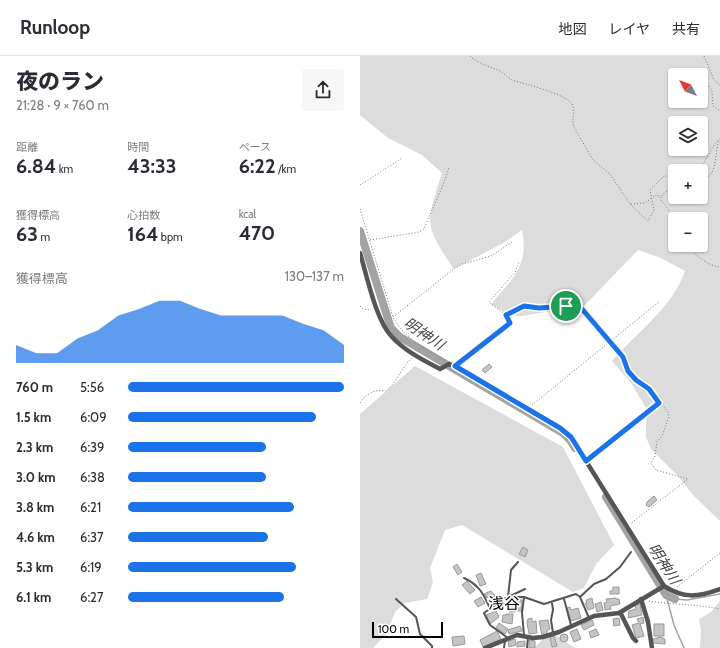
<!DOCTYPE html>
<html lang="ja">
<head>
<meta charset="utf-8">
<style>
	:root { --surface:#fff; --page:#f7f7f7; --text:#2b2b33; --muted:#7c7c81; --line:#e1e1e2; --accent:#1a73e8 }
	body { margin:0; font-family:Cabin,"Noto Sans JP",sans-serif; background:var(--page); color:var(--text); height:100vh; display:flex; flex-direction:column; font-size:15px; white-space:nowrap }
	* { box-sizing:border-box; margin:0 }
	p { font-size:13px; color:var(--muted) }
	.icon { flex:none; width:22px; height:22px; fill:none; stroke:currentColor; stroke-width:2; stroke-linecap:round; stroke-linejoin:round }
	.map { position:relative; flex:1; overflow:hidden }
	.panel { display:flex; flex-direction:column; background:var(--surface); width:360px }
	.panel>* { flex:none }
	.needle { width:26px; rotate:312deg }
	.controls { position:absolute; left:308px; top:12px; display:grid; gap:8px }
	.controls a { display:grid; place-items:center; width:40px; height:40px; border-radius:4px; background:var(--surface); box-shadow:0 1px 3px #0004; font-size:20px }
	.scale { position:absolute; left:12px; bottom:10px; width:71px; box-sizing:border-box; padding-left:4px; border:2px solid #000; border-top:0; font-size:11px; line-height:14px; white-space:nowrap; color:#000; -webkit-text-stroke:3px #fff; paint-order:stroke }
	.pin { position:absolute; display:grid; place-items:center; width:34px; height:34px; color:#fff; margin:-17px; border:2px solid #fff; border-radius:50%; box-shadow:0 1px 4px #0007 }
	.round { display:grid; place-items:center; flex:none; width:42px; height:42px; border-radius:4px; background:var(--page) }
	.overview { display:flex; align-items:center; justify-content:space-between; height:68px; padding:0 16px }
	h1 { font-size:22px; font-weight:800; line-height:30px }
	.figures { display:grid; grid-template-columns:repeat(3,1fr); gap:6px; height:68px; padding:4px 16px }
	.figures div { display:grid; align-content:center }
	.figures b { font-size:20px; font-weight:800 }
	.figures small { font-size:11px; font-weight:400 }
	.figures p { font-size:11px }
	.chart { height:112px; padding:8px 16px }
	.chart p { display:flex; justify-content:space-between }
	.chart svg { width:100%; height:72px; margin-top:4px; fill:var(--accent); opacity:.7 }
	ul { padding:0 16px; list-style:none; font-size:13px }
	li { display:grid; grid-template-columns:64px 48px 1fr; align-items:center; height:30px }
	li i { height:10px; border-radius:5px; background:var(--accent) }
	header { display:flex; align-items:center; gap:24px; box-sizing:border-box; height:56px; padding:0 20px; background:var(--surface); border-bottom:1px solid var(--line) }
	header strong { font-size:19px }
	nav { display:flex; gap:22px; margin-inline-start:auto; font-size:14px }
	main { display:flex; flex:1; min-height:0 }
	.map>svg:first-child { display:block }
	.green { fill:#dcdcdc; fill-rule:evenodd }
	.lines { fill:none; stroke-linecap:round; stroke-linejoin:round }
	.stream { stroke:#a3a3a3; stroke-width:1.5 }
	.river { stroke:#a3a3a3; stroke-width:8 }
	.building { fill:#c4c4c4; stroke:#999 }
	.path { stroke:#777; stroke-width:1; stroke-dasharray:1 2; stroke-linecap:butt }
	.service { stroke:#555; stroke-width:2 }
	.minor { stroke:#555; stroke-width:4.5 }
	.route-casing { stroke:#fff; stroke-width:8 }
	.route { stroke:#1a73e8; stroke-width:5 }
	.labels { text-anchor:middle; stroke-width:3; stroke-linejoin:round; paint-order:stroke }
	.water-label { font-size:15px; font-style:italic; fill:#444; stroke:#fff }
	.quarter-label { font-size:16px; fill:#000; stroke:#fff }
</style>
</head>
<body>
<header>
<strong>Runloop</strong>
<nav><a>地図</a><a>レイヤ</a><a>共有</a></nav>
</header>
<main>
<section class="panel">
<div class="overview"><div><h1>夜のラン</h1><p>21:28 · 9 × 760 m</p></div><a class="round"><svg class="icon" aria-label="share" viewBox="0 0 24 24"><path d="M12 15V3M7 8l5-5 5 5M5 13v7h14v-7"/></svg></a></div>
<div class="figures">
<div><p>距離</p><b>6.84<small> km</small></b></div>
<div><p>時間</p><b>43:33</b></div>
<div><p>ペース</p><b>6:22<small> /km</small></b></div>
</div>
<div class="figures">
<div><p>獲得標高</p><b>63<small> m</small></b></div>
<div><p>心拍数</p><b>164<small> bpm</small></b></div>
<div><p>kcal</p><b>470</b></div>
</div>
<div class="chart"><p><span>獲得標高</span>130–137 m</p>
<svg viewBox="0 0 160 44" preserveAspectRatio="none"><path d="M0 44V33L10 38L20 38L30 29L40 24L50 15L60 11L70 6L80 6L90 11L100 15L110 15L120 15L130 15L140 20L150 24L160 33V44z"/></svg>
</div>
<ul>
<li><b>760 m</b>5:56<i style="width:100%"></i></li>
<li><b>1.5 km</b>6:09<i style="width:87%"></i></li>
<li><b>2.3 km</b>6:39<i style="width:64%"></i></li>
<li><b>3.0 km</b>6:38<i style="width:64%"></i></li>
<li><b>3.8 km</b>6:21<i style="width:77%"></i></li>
<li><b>4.6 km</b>6:37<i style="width:65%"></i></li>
<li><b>5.3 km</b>6:19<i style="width:78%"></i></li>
<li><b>6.1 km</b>6:27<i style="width:72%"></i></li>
</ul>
</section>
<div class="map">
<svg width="360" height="592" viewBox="0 0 360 592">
	<rect width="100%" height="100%" fill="#fff"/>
	<!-- green -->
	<path class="green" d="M 0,0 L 360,0 L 360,465 L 334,440 L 317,419 L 291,393 L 286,381 L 286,352 L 271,327 L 252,305 C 276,277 313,251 325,215 L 301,202 L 278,194 L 224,250 L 162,260 L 149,259 L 131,248 C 153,222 169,210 162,174 L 145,186 L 94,213 C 63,168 66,167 82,117 L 62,99 L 28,82 L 0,59 ZM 315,19 L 341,19 L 341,45 L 315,45 ZM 315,67 L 341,67 L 341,93 L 315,93 ZM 315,115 L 341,115 L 341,141 L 315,141 ZM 315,163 L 341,163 L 341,189 L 315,189 Z
		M 55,310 L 203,391 L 254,489 L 236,508 L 224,532 L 213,536 L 102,469 L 85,474 L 70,512 L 73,526 L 67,543 L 45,547 L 35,556 L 27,577 L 13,592 L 0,592 L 0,358 Z
		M 360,545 L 360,592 L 340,592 L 341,575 L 339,563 L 351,556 Z
		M 187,579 L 197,580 L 215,592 L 174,592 Z"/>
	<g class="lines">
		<!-- stream -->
		<path class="stream" d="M 306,539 L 314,569 L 324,592
			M 315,543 L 327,544 L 360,538"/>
		<!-- river -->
		<path class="river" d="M 0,175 L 28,263 L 31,272 L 40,281 L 203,377 L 210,384 L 215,392
			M 246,441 L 306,539 L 315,543"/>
	</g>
	<!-- building -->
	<path class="building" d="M 129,308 L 132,311 L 125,317 L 122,314 Z
		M 294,440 L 297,444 L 289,451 L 286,449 L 287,446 Z
		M 163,491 L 168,494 L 165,501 L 159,498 Z
		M 97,508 L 102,516 L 98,519 L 93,511 Z
		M 121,517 L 126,528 L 120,530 L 116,519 Z
		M 107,525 L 115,534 L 110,538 L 102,529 Z
		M 253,531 L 259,531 L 259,538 L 250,538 L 250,535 L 253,535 Z
		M 131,535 L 135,540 L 130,543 L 128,541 L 127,542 L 124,538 Z
		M 121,541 L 125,547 L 118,551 L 114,545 Z
		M 232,542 L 234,552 L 228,554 L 225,547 L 227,547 L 226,544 Z
		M 256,542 L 256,543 L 259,543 L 260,548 L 250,550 L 251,553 L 245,554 L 244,547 L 247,546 L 246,543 Z
		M 156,543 L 162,544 L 162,555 L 156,555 Z
		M 149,545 L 153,546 L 153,548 L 155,548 L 155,556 L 149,556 Z
		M 241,546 L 243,554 L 237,556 L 235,548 Z
		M 280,548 L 282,559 L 268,562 L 269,555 L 276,553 L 275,549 Z
		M 210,551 L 211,554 L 218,552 L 221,562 L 211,565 L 207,552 Z
		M 136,555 L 139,561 L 130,568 L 126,559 Z
		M 146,558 L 153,558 L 152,568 L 142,566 L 143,559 L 146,559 Z
		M 283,561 L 284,567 L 280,568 L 284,580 L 276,582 L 272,569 L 279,567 L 277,563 Z
		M 172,562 L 172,566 L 176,565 L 177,577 L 169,578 L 167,567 L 168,563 Z
		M 259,562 L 260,569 L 254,570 L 253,563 Z
		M 188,564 L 190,573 L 187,574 L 187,578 L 182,579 L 179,565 Z
		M 232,564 L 234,569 L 224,574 L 221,569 Z
		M 139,567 L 148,573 L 145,578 L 136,572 Z
		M 294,568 L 304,568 L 304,580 L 294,580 Z
		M 160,570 L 162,575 L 149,578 L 148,574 Z
		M 217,573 L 221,583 L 214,586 L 210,576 Z
		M 236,573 L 239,579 L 231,582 L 229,576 Z
		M 137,575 L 141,583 L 123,591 L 120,584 Z
		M200 582a4 4 0 1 1 8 0a4 4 0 1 1-8 0Z
		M 104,580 L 105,588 L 93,590 L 92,581 Z
		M 194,580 L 197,590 L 192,591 L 190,581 Z
		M 300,581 L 305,583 L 305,588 L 293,587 L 293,583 Z
		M 155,583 L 156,589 L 149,591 L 148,585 Z
		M 169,584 L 175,585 L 175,592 L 169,592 Z
		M 165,585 L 165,590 L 157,591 L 157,586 Z"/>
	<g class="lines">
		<!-- path -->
		<path class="path" d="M 110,0 C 118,8 129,10 140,15 C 144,17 148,22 152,24 C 165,28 206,38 212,48 C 216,55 211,63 214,71 L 233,104 L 250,118 L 270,148 L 288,165 L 294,154 L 290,134 L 303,121 L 315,117
			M 344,0 L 354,24 L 360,29
			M 339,15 L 352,35 L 353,50 L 360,55
			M 331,115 L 339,114 C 346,106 353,87 359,84
			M 341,125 C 360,119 353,96 360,83
			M 0,129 L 42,102
			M 302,140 L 305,136 L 315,131
			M 271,148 L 285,147 L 296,139 L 301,141 L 301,144 L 316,163
			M 0,153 L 33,261 C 45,283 65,293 86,305
			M 10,184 L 59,176 L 64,173 C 72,152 83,133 89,111
			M 326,189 C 335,198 347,210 360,211
			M 0,250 L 3,253 L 11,254
			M 146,259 L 165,250 L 179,252 L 206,250 L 221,253 L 263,301 L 268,315 L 289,333 L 308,356 L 309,361 L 302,380 L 297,386 L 295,400 L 291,407 L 296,414 L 328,423 L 270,468
			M 33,261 L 94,213 L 102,208 L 131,200 L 152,186
			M 99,307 L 150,267 C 149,258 135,252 129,246 L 155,216 L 159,206
			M 0,347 C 7,337 14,333 26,335 C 37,326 41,312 52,302
			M 172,349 L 300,245
			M 230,402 L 299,347
			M 317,531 L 360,497
			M 289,545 C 313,549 336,548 360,553"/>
		<!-- service -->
		<path class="service" d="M 158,506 L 151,514 L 148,541 L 164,541 L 184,548 L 216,538 L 220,541
			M 104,522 C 119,529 124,538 130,553
			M 36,543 L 56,561 L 60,578 L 72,590 L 72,592
			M 204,543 L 211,569
			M 192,547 L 193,554 L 191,564 L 193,577
			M 229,562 L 220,541 L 234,528 L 246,523 L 260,511 L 271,496
			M 164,579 L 162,557 L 164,541
			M 148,582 L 130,569 L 124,557 L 144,543 L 165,533
			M 144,592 L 145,584
			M 167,592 L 168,581"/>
		<!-- minor -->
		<path class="minor" d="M 0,197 C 7,220 16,265 32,281 C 45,295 63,304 80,313 L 89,308 L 95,310 L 200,372 L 211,381 L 304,530 C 324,543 338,541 360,533
			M 281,543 L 288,566 L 292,592
			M 260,556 L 273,582 L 276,585
			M 125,592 L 157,579 L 173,582 L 183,581 L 199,576 L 234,560 L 259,557 L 304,530"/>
	</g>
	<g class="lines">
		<!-- route casing -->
		<g class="route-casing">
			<path id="route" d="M 164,250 L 179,252 L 206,250 L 222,253 L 263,301 L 268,315 L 276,324 L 289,333 L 299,347 L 226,405 L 211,381 L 200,372 L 95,310 L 145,271 L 150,267 L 146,259 Z"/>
		</g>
		<!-- route -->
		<use href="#route" class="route"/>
	</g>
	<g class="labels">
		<!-- water labels -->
		<g class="water-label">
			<text transform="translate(64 278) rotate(34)" y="5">明神川</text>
			<text transform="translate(304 508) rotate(57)" y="5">明神川</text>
		</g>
		<!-- quarter labels -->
		<g class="quarter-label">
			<text x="144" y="553">浅谷</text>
		</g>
	</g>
</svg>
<div class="controls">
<a><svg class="needle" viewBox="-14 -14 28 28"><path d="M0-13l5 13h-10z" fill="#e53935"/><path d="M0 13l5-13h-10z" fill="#7c7c81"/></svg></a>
<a><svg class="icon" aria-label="layers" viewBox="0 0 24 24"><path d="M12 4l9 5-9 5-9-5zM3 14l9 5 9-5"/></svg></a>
<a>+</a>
<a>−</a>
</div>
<div class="scale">100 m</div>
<div class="pin" style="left:206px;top:250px;background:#1e9e55"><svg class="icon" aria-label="arrive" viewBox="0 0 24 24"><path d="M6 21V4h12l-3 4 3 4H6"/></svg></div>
</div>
</main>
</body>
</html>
